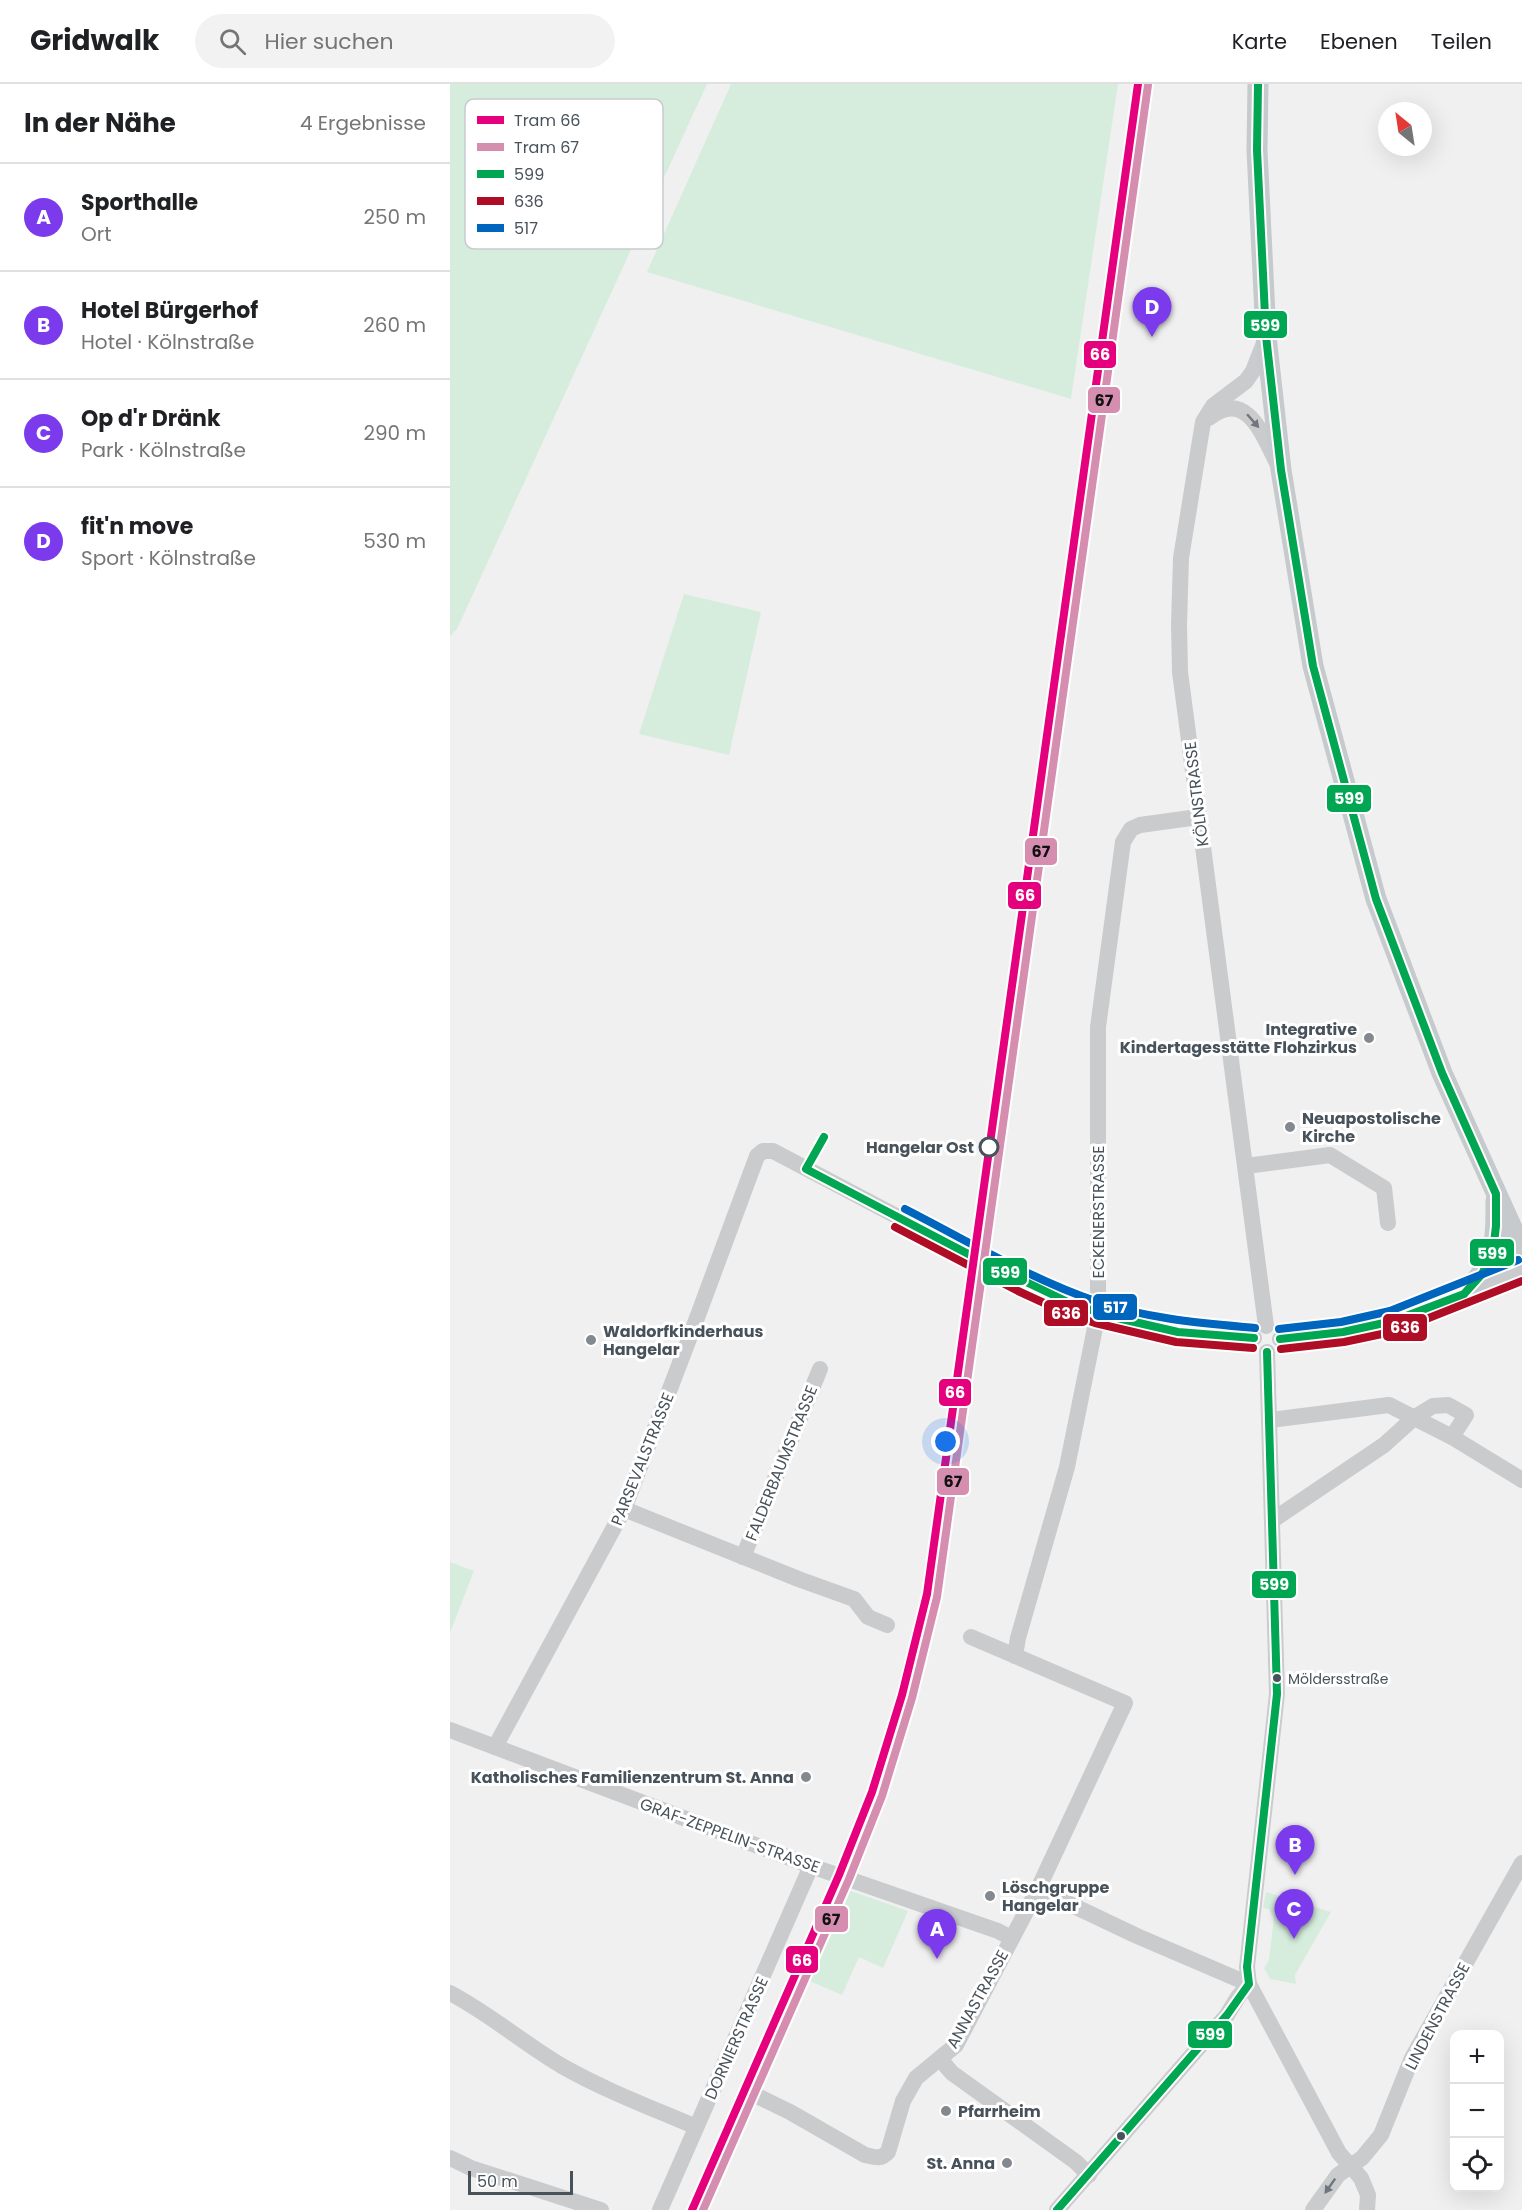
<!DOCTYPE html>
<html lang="de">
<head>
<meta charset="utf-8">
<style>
  body { margin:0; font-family:Poppins,sans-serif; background:#f2f2f2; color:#202124 }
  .controls { position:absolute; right:18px; bottom:18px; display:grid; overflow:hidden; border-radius:12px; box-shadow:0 6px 24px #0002 }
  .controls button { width:54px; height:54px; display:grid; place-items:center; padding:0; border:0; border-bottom:2px solid #e0e0e0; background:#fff; color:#202124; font:30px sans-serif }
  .compass { position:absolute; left:928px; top:18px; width:54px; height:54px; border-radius:50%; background:#fff; box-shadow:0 6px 24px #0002; rotate:330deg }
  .scale { position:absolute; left:18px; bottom:15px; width:105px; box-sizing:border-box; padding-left:6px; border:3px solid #48525b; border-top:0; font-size:16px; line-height:21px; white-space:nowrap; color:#48525b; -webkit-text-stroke:4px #fff; paint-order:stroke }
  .you { position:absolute; left:496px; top:1358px; width:21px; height:21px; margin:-15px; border:4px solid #fff; border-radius:50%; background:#1a73e8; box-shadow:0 0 0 9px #1a73e833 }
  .badge { display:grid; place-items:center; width:39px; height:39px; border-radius:50%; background:#7c3aed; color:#fff; font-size:20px; font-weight:700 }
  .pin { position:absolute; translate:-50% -50px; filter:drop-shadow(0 2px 3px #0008) }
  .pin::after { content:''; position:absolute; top:32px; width:21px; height:18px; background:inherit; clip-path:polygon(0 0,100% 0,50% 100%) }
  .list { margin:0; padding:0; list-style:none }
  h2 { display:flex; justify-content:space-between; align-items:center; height:78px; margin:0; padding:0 24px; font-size:26px }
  h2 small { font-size:20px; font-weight:400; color:#757577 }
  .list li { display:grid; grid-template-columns:39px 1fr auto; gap:18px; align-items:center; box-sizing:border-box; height:108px; padding:0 24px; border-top:2px solid #e0e0e0 }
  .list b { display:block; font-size:22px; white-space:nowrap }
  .list p { margin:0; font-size:20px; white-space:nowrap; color:#757577 }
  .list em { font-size:20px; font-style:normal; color:#757577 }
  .icon { flex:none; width:33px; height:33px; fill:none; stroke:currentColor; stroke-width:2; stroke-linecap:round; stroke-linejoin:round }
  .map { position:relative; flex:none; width:1072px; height:2126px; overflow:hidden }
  header { display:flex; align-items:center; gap:36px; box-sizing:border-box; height:84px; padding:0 30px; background:#fff; border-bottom:2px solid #e0e0e0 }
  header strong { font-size:28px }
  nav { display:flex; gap:33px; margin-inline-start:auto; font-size:21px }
  .search { width:420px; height:54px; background:#f2f2f2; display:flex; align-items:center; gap:15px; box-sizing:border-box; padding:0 21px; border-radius:33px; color:#757577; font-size:22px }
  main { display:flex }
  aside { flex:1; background:#fff }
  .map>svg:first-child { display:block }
  .green { fill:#d6edde }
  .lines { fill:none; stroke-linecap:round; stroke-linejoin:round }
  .minor { stroke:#cacbcd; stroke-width:16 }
  .major { stroke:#c6cacc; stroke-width:21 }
  .bus-1-casing { stroke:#fff; stroke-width:12 }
  .bus-2-casing { stroke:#fff; stroke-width:12 }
  .bus-3-casing { stroke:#fff; stroke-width:12 }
  .bus-1 { stroke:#00a651; stroke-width:8 }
  .bus-2 { stroke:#af0d25; stroke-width:8 }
  .bus-3 { stroke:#0065bd; stroke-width:8 }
  .tram-1-casing { stroke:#fff; stroke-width:12 }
  .tram-2-casing { stroke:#fff; stroke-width:12 }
  .tram-1 { stroke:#e5007d; stroke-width:8 }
  .tram-2 { stroke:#d58eb0; stroke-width:8 }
  .oneway { fill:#6f767d }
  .poi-dot { fill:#83898f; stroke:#fff; stroke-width:2 }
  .stop-dot { fill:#fff; stroke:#48525b; stroke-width:3 }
  .bus-dot { fill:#48525b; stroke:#fff; stroke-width:2 }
  .labels { text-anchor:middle; stroke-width:6; stroke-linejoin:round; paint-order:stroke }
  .bus-label { font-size:14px; fill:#48525b; stroke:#fff; text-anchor:start }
  .street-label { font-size:16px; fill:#48525b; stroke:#fff }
  .poi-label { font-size:16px; font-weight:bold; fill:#48525b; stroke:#fff; text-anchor:start }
  .stop-label { font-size:16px; font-weight:bold; fill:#48525b; stroke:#fff; text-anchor:end }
  .key { fill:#fff; stroke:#c8cbce; stroke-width:1.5 }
  .key-label { font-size:16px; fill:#48525b }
  .line-badge { stroke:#fff; stroke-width:2 }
  .badge-label { font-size:16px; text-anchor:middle; font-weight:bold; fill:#fff }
  .pale-badge-label { font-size:16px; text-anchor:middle; font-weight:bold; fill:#111 }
</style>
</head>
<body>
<header>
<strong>Gridwalk</strong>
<div class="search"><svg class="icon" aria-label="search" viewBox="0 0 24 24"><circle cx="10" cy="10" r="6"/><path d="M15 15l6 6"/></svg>Hier suchen</div>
<nav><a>Karte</a><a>Ebenen</a><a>Teilen</a></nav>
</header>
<main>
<aside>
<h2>In der Nähe<small>4 Ergebnisse</small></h2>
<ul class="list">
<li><span class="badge">A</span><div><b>Sporthalle</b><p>Ort</p></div><em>250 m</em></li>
<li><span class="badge">B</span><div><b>Hotel Bürgerhof</b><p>Hotel · Kölnstraße</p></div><em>260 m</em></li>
<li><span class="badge">C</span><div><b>Op d'r Dränk</b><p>Park · Kölnstraße</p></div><em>290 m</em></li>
<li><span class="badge">D</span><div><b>fit'n move</b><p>Sport · Kölnstraße</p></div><em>530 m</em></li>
</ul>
</aside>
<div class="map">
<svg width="1072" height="2126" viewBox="0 0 1072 2126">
  <rect width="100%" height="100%" fill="#f0f0f0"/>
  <g class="green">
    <path d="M0,0h257l-250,545 -7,7z"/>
    <path d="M281,0h387l-47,315 -424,-127z"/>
    <path d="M234,510l77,18 -32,143 -90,-21z"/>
    <path d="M0,1478l24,9 -24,62z"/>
    <path d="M395,1805l63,22 -25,57 -24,-11 -17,38 -37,-16z"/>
    <path d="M816,1808l65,20 -36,63 1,9 -26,-5 -6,-11 5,-8 5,-42 -5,-9 -6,-1z"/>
  </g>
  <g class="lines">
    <g class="minor">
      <path d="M759,334c38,-30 54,18 68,45"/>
      <path d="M796,1082l84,-11 54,33 4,35"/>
      <path d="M816,1242l-86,-654 -1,-47 2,-67 22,-136 10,-16 33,-25 7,-10 13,-33"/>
      <path d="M830,1255l63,-7 50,-11 129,-51"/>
      <path d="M817,1268l10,342 -30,273 2,17 90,169 22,25 7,17 -1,15"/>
      <path d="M820,1336l119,-15 63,32 70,43"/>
      <path d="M174,1425l177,71 53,19 14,18 19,8"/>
      <path d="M823,1436l111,-75 31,-28 18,-11 15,-1 18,10 -14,22"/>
      <path d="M293,1473l77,-188"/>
      <path d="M565,1572l3,-18 49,-171 31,-154v-286l25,-185 8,-13 9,-4 58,-8"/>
      <path d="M0,1646l361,136 187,65 13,7"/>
      <path d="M45,1663l129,-238 70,-183 63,-170 6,-5h10l201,106 98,47 41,13 65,15 76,6"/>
      <path d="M588,1805l99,47 112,48"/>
      <path d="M0,1909c40,21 73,50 112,73 42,24 90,42 134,61"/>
      <path d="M490,1975l12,14 124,89 13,13"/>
      <path d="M307,2012l33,16 75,43c9,2 16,5 23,-3l15,-51 13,-23 40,-33 82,-156 87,-186 -154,-66"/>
      <path d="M0,2074l21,10 130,42"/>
      <path d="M210,2126l151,-344"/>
      <path d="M607,2126l170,-195 11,-18 11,-13"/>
      <path d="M863,2126l25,-35 24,-17 19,-23 31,-77 110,-195"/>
    </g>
    <g class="major">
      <path d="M808,0l-1,66 9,186 15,134 32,196 63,233 66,174 80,177"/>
      <path d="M1014,1210c32,-32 32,-50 32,-93"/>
    </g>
    <g class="bus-1-casing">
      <g id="bus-1">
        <path d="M808,0l-1,66 9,186 15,134 32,196 63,233 66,174 54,121v32l-3,25 -11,23 -18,20 -71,27 -50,11 -63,7"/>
        <path d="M374,1053l-18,32 168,88 98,47 41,13 65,15 76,6"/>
        <path d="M607,2126l170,-195 22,-31 -2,-17 30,-273 -10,-342"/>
      </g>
    </g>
    <g class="bus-2-casing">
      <g id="bus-2">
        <path d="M445,1143l123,64 50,23 27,9 81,19 77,6"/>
        <path d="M831,1265l63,-7 52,-11 126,-50"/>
      </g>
    </g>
    <g class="bus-3-casing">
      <g id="bus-3">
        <path d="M455,1125c63,32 125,70 193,93 51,17 104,21 157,26"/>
        <path d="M829,1245l62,-7 49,-11 128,-51"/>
      </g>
    </g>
    <use href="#bus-1" class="bus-1"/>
    <use href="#bus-2" class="bus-2"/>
    <use href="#bus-3" class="bus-3"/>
    <g class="tram-1-casing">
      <path id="tram-1" d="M242,2126l147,-335 33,-83 30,-97 25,-101 211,-1510"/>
    </g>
    <g class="tram-2-casing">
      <path id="tram-2" d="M253,2126l146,-331 33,-83 30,-98 25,-101 211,-1512"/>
    </g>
    <use href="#tram-1" class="tram-1"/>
    <use href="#tram-2" class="tram-2"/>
  </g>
  <defs><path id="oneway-solid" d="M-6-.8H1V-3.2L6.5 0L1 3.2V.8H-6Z" transform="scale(1.5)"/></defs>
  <g class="oneway">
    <use href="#oneway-solid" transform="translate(803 337) rotate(49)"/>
    <use href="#oneway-solid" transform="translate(880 2102) rotate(125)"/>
  </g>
  <g class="poi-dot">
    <circle cx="919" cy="954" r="6"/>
    <circle cx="840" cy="1043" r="6"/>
    <circle cx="141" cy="1256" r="6"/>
    <circle cx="356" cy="1693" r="6"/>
    <circle cx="540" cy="1812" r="6"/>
    <circle cx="496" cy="2027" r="6"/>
    <circle cx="557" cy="2079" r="6"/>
  </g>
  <circle class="stop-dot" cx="539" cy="1063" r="9"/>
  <g class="bus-dot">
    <circle cx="827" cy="1594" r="5"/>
    <circle cx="671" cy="2052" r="5"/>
  </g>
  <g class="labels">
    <g class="bus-label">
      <text x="838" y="1600">Möldersstraße</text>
    </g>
    <g class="street-label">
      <text transform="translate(746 710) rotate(-97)" y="6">KÖLNSTRASSE</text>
      <text transform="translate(648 1128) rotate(-90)" y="6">ECKENERSTRASSE</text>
      <text transform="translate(192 1375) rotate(-68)" y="6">PARSEVALSTRASSE</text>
      <text transform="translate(331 1379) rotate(-68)" y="6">FALDERBAUMSTRASSE</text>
      <text transform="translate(280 1751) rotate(20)" y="6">GRAF-ZEPPELIN-STRASSE</text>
      <text transform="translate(527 1915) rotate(-61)" y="6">ANNASTRASSE</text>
      <text transform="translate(987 1932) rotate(-62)" y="6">LINDENSTRASSE</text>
      <text transform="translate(286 1954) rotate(-66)" y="6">DORNIERSTRASSE</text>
    </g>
    <g class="poi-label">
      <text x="907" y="951" text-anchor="end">Integrative<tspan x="907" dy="18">Kindertagesstätte Flohzirkus</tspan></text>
      <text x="852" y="1040">Neuapostolische<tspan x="852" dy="18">Kirche</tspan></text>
      <text x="153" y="1253">Waldorfkinderhaus<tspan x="153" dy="18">Hangelar</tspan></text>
      <text x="344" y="1699" text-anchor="end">Katholisches Familienzentrum St. Anna</text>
      <text x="552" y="1809">Löschgruppe<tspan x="552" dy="18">Hangelar</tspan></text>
      <text x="508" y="2033">Pfarrheim</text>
      <text x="545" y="2085" text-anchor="end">St. Anna</text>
    </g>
    <g class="stop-label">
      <text x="524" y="1069">Hangelar Ost</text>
    </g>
  </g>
  <rect x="15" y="15" width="198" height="150" rx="9" class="key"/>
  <rect x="27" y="32" width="27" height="8" fill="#e5007d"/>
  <rect x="27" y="59" width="27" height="8" fill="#d58eb0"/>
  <rect x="27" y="86" width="27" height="8" fill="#00a651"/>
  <rect x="27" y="113" width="27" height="8" fill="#af0d25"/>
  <rect x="27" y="140" width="27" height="8" fill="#0065bd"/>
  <g class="key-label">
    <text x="64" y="42">Tram 66</text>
    <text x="64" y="69">Tram 67</text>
    <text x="64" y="96">599</text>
    <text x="64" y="123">636</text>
    <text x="64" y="150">517</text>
  </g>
  <g class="line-badge">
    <rect x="793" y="226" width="45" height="29" rx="6" fill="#00a651"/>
    <rect x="633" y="256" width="34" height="29" rx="6" fill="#e5007d"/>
    <rect x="637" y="302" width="34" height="28" rx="6" fill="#d58eb0"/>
    <rect x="876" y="700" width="46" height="29" rx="6" fill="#00a651"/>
    <rect x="574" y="753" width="34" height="29" rx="6" fill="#d58eb0"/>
    <rect x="557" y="797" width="35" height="29" rx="6" fill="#e5007d"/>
    <rect x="1019" y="1154" width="46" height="29" rx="6" fill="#00a651"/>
    <rect x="532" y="1173" width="46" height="29" rx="6" fill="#00a651"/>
    <rect x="642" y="1209" width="46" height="28" rx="6" fill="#0065bd"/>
    <rect x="593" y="1215" width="46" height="28" rx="6" fill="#af0d25"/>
    <rect x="932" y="1229" width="46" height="29" rx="6" fill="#af0d25"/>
    <rect x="488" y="1294" width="34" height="29" rx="6" fill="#e5007d"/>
    <rect x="486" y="1383" width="34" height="29" rx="6" fill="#d58eb0"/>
    <rect x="801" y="1486" width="46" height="29" rx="6" fill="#00a651"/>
    <rect x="364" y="1821" width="35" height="28" rx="6" fill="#d58eb0"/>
    <rect x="335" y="1861" width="34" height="29" rx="6" fill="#e5007d"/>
    <rect x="737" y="1936" width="46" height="29" rx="6" fill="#00a651"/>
  </g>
  <g class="badge-label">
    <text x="815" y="247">599</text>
    <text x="650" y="276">66</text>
    <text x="899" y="720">599</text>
    <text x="575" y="817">66</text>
    <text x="1042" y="1175">599</text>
    <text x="555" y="1194">599</text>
    <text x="665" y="1229">517</text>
    <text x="616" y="1235">636</text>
    <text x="955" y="1249">636</text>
    <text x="505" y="1314">66</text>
    <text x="824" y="1506">599</text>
    <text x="352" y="1882">66</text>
    <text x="760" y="1956">599</text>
  </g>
  <g class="pale-badge-label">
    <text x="654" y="322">67</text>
    <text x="591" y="773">67</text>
    <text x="503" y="1403">67</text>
    <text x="381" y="1841">67</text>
  </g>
</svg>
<div class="controls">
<button>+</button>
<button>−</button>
<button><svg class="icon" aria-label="locate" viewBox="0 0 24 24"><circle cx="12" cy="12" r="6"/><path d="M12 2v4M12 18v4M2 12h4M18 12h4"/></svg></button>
</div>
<svg class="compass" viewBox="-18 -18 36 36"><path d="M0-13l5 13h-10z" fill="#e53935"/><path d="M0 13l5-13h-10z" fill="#757577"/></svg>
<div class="scale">50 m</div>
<div class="you"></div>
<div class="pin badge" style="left:487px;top:1875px">A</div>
<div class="pin badge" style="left:845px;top:1791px">B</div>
<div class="pin badge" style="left:844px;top:1855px">C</div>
<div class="pin badge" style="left:702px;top:253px">D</div>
</div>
</main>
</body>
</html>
